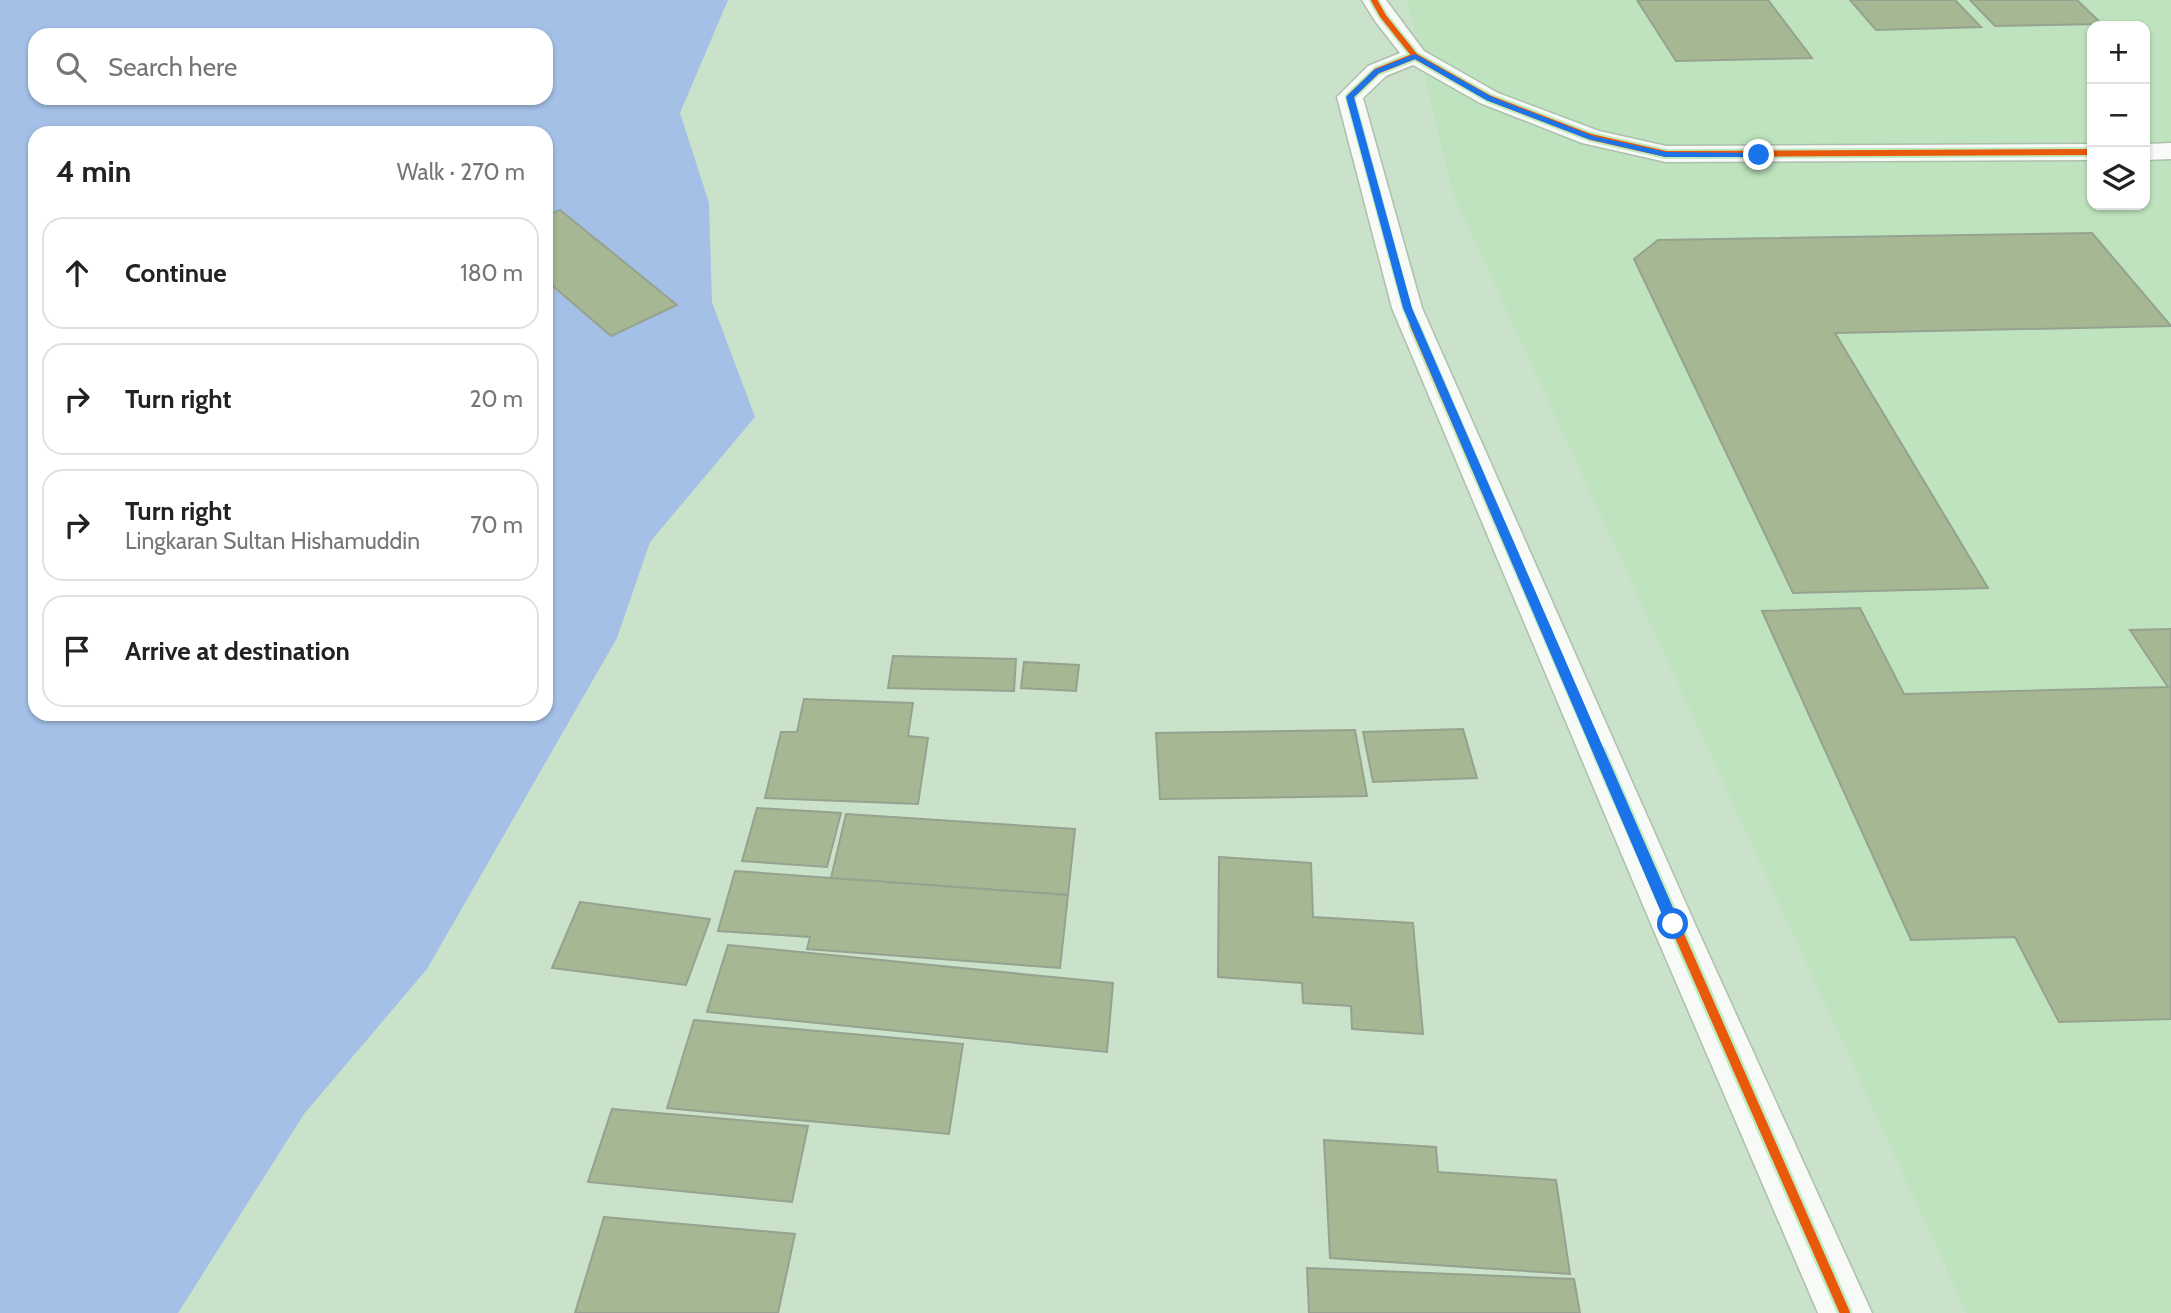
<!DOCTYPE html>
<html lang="en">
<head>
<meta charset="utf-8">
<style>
  body { margin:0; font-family:Cabin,sans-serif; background:#f2f2f2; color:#222 }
  .controls { position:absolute; right:21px; top:21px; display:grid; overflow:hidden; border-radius:14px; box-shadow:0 2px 5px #0004 }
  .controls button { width:63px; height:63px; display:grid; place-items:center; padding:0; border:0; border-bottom:2px solid #e0e0e0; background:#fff; color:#222; font:35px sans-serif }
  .stop { position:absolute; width:21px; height:21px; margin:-16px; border:5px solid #1a73e8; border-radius:50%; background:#fff }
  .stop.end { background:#1a73e8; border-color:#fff; box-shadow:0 2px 7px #0008 }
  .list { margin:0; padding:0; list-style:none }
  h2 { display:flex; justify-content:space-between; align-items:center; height:91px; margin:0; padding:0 28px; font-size:30px }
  h2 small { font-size:23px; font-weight:400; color:#767676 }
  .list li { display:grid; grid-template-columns:46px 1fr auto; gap:21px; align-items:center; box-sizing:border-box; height:112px; margin:0 14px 14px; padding:0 14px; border:2px solid #e0e0e0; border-radius:21px }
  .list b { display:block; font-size:26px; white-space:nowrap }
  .list p { margin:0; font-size:23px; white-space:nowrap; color:#767676 }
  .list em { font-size:23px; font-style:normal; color:#767676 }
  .icon { flex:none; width:38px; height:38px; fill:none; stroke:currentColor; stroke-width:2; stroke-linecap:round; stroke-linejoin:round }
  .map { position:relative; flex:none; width:2171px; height:1313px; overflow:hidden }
  .search { position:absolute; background:#fff; box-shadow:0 2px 5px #0004; left:28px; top:28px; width:525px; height:77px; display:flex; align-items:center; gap:18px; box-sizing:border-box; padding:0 24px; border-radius:21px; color:#767676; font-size:26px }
  .panel { position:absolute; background:#fff; box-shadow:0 2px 5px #0004; left:28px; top:126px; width:525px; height:595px; border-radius:21px }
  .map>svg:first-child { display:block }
  .built { fill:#bee3be; fill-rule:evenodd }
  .water { fill:#a4c0e7; fill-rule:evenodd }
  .building { fill:#a5b893; stroke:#95a28f; stroke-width:2 }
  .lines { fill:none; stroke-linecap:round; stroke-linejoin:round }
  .minor-casing { stroke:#adbfad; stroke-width:3 }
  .minor { fill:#f7faf7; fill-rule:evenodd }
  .cycleway-far2-casing { stroke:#c0ebc0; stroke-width:10 }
  .cycleway-far1-casing { stroke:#c0ebc0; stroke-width:12 }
  .cycleway-casing { stroke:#c0ebc0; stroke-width:15 }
  .cycleway-far2 { stroke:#e8590c; stroke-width:6 }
  .cycleway-far1 { stroke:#e8590c; stroke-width:8 }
  .cycleway { stroke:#e8590c; stroke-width:10 }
  .route { fill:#1a73e8 }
</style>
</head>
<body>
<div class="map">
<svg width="2171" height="1313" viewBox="0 0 2171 1313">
  <rect width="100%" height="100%" fill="#cae1ca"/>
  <path class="built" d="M1407,0h764v1313h-204l-515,-1122zM2092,26h53v179h-53z"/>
  <path class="water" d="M0,0h728l-48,113 29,90 3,99 43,115 -105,125 -33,96 -190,331 -123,145 -126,199h-178zM35,35h511v63h-511zM35,133h511v581h-511z"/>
  <g class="building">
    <path d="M1637,0h131l44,58 -136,3z"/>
    <path d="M1850,0h105l26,27 -105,3z"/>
    <path d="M1970,0h107l25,24 -107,2z"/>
    <path d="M560,210l117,95 -66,31 -65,-56v-64z"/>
    <path d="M2092,233l79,93 -336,7 153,255 -195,5 -159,-334 24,-19z"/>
    <path d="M1860,608l44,86 264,-7 -38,-57 41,-1v390l-112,3 -44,-85 -104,3 -149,-329z"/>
    <path d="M893,656l123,3 -2,32 -126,-3z"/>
    <path d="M1024,662l55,3 -3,26 -55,-3z"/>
    <path d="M804,699l109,4 -5,33 20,2 -10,66 -153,-6 16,-66h16z"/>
    <path d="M1463,729l14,49 -104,4 -10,-50z"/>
    <path d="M1355,730l12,66 -207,3 -4,-66z"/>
    <path d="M757,808l84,5 -14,54 -85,-6z"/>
    <path d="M846,814l229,15 -7,66 -237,-17z"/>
    <path d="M1219,857l92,6 2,54 100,6 10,111 -71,-5 -1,-23 -48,-3 -1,-20 -84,-6z"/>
    <path d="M735,871l333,24 -8,73 -253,-19 3,-12 -92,-6z"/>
    <path d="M580,902l130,17 -24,66 -134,-17z"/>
    <path d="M728,945l385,38 -6,69 -400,-40z"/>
    <path d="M694,1020l269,24 -14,90 -282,-26z"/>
    <path d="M612,1109l196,17 -16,76 -204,-20z"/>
    <path d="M1324,1140l112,7 2,25 118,8 14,94 -240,-16z"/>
    <path d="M604,1217l191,17 -17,79h-203z"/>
    <path d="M1307,1268l267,11 6,34h-271z"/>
  </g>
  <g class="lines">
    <g class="minor-casing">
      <g id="minor">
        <path d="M1362,0h24l38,51 74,42 101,38 67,15 426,-2v16l-426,2 -84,-19 -102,-40 -67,-38 -27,11 -23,22 59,210 273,616 177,389h-54l-167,-389 -259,-616 -55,-211 31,-31 32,-13 -25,-32z"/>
        <path d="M2171,143v16l-26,1v-16z"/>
      </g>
    </g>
    <use href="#minor" class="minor"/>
    <g class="cycleway-far2-casing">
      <g id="cycleway-far2">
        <path d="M1374,0l9,16 32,40 74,42 102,39 75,17 426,-2"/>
        <path d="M1415,56l-38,15 -27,26 57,211 8,19"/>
      </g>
    </g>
    <g class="cycleway-far1-casing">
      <path id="cycleway-far1" d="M1414,325l185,429"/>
    </g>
    <g class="cycleway-casing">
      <path id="cycleway" d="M1599,752l246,561"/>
    </g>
    <use href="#cycleway-far2" class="cycleway-far2"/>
    <use href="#cycleway-far1" class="cycleway-far1"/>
    <use href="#cycleway" class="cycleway"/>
  </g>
  <path class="route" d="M1415,54l77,43 101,39 73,16 93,1 4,2 -4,2h-93l-78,-18 -102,-39 -71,-41 -36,14 -25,24 58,211 268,616 -7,6 -7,-6 -263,-616 -57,-211 28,-27z"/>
</svg>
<div class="controls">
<button>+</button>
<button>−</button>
<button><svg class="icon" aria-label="layers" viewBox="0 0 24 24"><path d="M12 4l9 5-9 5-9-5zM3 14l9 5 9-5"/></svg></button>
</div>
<div class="stop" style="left:1673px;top:924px"></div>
<div class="stop end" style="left:1759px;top:155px"></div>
<div class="search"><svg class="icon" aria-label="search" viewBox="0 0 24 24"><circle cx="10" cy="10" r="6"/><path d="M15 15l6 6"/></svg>Search here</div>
<section class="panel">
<h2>4 min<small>Walk · 270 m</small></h2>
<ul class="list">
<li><svg class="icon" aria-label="ahead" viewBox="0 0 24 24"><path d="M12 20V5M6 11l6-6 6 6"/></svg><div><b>Continue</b></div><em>180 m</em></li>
<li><svg class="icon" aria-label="right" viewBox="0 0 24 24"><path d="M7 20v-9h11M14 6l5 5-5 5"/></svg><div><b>Turn right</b></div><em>20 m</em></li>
<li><svg class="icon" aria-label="right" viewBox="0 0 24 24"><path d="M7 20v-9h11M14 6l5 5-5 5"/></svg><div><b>Turn right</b><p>Lingkaran Sultan Hishamuddin</p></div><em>70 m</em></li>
<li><svg class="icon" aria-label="arrive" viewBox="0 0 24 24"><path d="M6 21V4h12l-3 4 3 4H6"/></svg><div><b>Arrive at destination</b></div></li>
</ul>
</section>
</div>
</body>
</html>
